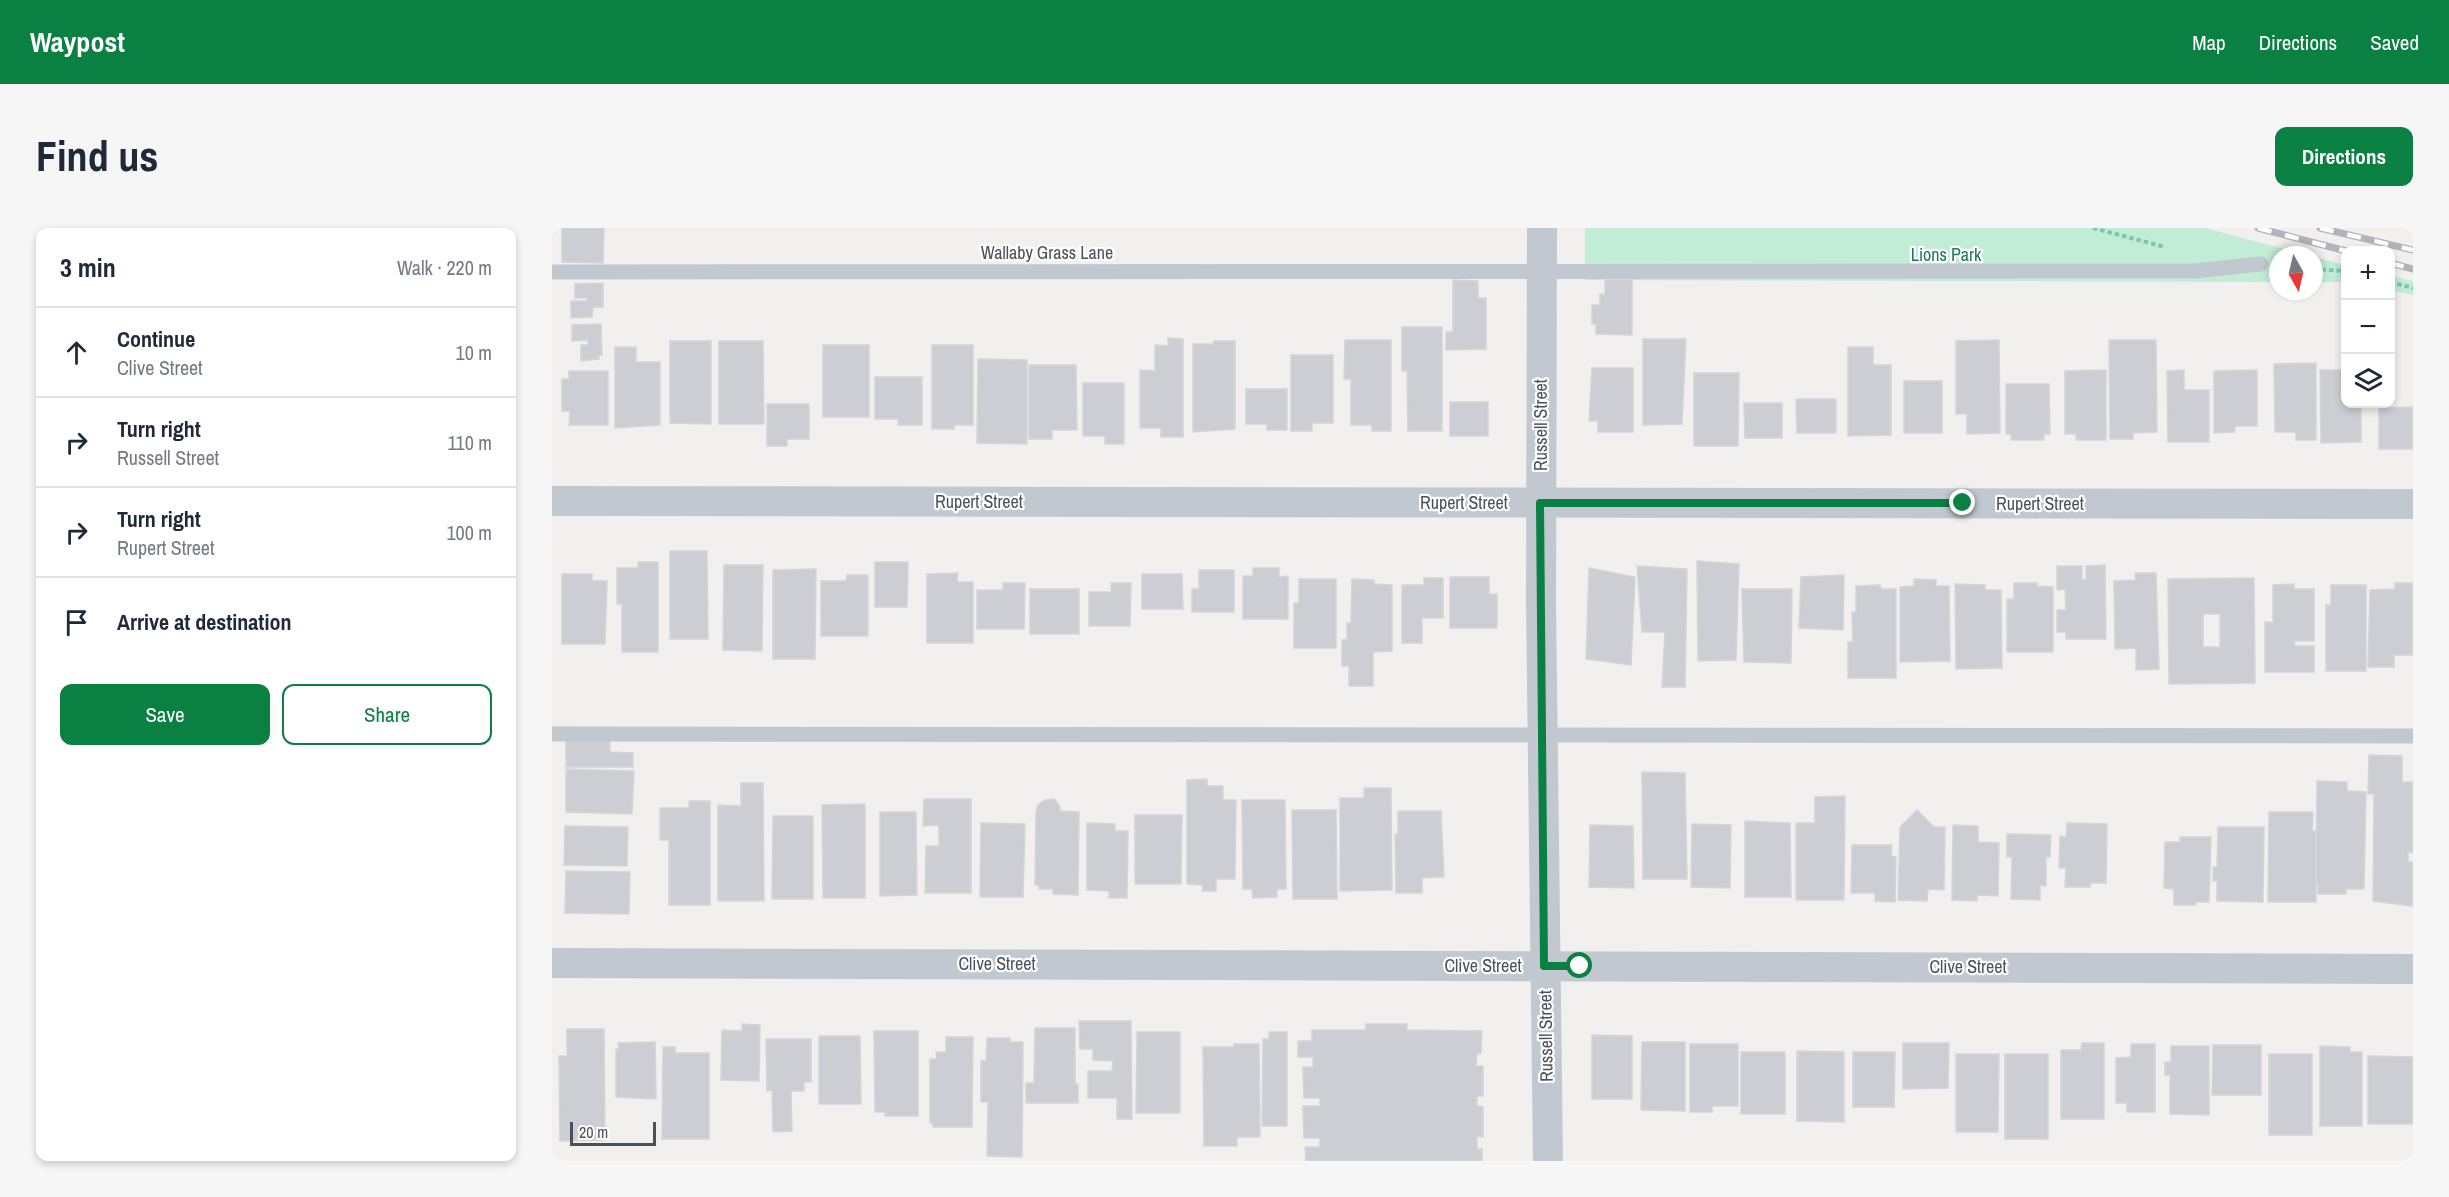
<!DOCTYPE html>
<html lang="en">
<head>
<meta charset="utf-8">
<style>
  body { margin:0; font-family:"Archivo Narrow",sans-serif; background:#f6f6f7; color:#1f2937 }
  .controls { position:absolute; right:18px; top:18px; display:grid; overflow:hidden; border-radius:12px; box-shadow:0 3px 9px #0003 }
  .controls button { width:54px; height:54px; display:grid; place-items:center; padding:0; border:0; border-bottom:2px solid #e0e1e3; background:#fff; color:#1f2937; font:30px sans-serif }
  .compass { position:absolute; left:1717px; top:18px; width:54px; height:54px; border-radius:50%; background:#fff; box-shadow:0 3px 9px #0003; rotate:172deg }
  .scale { position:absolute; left:18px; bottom:15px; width:86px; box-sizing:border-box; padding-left:6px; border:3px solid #49515b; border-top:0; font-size:16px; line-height:21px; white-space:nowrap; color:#49515b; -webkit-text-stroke:4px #fff; paint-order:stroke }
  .stop { position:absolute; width:18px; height:18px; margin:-14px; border:4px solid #0b8043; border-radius:50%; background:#fff }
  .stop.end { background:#0b8043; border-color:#fff; box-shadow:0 2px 6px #0008 }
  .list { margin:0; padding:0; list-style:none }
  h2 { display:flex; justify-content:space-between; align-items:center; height:78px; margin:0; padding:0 24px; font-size:26px }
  h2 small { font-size:20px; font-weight:400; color:#747a83 }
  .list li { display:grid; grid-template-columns:39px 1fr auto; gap:18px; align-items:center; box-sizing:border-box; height:90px; padding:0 24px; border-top:2px solid #e0e1e3 }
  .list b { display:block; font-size:22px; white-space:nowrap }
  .list p { margin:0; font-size:20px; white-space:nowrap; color:#747a83 }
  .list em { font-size:20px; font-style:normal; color:#747a83 }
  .actions { display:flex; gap:12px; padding:18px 24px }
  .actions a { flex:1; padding:14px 0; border:2px solid #0b8043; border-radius:12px; text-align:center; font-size:21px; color:#0b8043 }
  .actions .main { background:#0b8043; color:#fff }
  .icon { flex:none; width:33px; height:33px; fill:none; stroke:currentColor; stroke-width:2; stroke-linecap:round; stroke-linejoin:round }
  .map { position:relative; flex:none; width:1861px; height:933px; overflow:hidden; border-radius:12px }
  header { display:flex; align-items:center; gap:36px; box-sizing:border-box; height:84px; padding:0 30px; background:#0b8043; color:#fff }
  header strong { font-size:28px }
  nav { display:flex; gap:33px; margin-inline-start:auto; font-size:21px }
  .intro { display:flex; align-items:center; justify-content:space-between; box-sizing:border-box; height:144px; padding:0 36px }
  h1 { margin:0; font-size:42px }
  .button { padding:15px 27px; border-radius:12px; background:#0b8043; color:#fff; font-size:21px; font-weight:700 }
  main { display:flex; gap:36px; padding:0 36px }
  aside { flex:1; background:#fff; border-radius:12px; box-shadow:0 3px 9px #0003 }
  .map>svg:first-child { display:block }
  .green { fill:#c1ecd6 }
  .building { fill:#ccced3; stroke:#d4d5da; stroke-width:1.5; fill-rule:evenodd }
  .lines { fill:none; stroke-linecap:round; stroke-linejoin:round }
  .path { stroke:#7bc8aa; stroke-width:4; stroke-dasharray:4.5 3; stroke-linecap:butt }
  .service { stroke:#c1c8d0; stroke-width:15 }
  .minor { stroke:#c1c8d0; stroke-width:30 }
  .rail-casing { stroke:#b2b4b9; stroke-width:7 }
  .rail { stroke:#fff; stroke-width:4.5; stroke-dasharray:14; stroke-linecap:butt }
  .route { stroke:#0b8043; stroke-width:8 }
  .labels { text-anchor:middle; stroke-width:4.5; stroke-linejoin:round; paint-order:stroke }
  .street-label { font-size:18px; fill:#49515b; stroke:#fff }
  .park-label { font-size:18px; fill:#1e7854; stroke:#fff }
</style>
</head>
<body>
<header>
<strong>Waypost</strong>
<nav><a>Map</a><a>Directions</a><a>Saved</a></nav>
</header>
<div class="intro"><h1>Find us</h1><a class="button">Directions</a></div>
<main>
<aside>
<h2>3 min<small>Walk · 220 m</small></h2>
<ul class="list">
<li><svg class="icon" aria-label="ahead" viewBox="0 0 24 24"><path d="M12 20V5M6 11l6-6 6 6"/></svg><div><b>Continue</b><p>Clive Street</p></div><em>10 m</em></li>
<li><svg class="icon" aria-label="right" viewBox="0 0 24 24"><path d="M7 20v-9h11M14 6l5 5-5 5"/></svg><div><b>Turn right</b><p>Russell Street</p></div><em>110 m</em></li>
<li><svg class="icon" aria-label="right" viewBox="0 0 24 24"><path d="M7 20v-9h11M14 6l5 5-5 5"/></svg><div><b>Turn right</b><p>Rupert Street</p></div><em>100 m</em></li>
<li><svg class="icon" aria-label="arrive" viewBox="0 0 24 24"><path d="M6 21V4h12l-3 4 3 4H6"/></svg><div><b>Arrive at destination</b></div></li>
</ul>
<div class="actions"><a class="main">Save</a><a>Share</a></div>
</aside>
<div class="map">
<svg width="1861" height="933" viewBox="0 0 1861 933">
  <rect width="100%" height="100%" fill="#f2f0ef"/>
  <g class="green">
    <path d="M1033,0h620l102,27h-29v27l-693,-2z"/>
    <path d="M1762,29l31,8v17h-31z"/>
    <path d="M1839,48l22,5v14l-22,-5z"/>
  </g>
  <g class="building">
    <path d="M10,0h42l-1,35 -41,-1z"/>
    <path d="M901,52l25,1v17h8v51l-40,1v-18h7z"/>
    <path d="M1053,52h27v55l-36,-1v-10h-4v-19h8v-11l5,1z"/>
    <path d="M51,55v24h-10l-1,10 -21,1v-17h17l-1,-3h-12v-14z"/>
    <path d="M49,96l1,31h-3v4l-18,2v-16h7v-5l-16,1v-16z"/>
    <path d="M850,99h40v104h-34l-1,-60h-5z"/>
    <path d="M616,110l15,1v98h-22v-9h-21v-58l15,1v-26l13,1z"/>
    <path d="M1091,111h43l-4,85 -39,1z"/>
    <path d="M793,112h46v91h-19v-6h-21v-46h-7z"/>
    <path d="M1447,112l1,93 -33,1v-20h-11v-73z"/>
    <path d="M1557,112h47l1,92 -24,1v6h-23z"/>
    <path d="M118,113h41v83l-41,-1z"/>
    <path d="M167,113h44l1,83h-45z"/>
    <path d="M662,113h21v88l-42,3v-88h20z"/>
    <rect x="271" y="117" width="46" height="72"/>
    <path d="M380,117h41v80h-19v4h-22z"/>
    <path d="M63,119h21v15h24v63l-45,3z"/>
    <path d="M1296,119h25v18h18v70l-43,1z"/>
    <path d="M739,127h42v68h-21v8h-21z"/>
    <path d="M426,131l49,1v84l-50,-1z"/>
    <path d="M1764,135v77h-20v-8h-21l-1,-68z"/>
    <path d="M477,137h47l1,65h-25v9h-23z"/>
    <path d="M1040,140h41v64h-35v-11h-9z"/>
    <path d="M1554,142v70h-30v-6h-11v-63z"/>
    <path d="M1632,142v20h25v52h-41l-1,-71z"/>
    <path d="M1705,142v56h-22v6l-21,1v-62z"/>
    <path d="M1768,142h26v34h15v38l-40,1z"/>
    <path d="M17,143h39v54h-39l1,-14h-8v-32h7z"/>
    <path d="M1142,145h45l-1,73h-44z"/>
    <path d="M323,149h47v48h-24v-6h-23z"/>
    <rect x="1352" y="153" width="38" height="52"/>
    <path d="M531,155h41v61h-19v-8h-22z"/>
    <path d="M1454,156h43l1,50h-6v6h-33v-6h-5z"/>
    <path d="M694,161h41v41h-20v-6h-21z"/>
    <path d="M1244,171h40v34h-39z"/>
    <rect x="898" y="174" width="38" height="34"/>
    <path d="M1192,175h38v35h-37z"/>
    <path d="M215,176h42v35h-22v7h-20z"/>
    <path d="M1861,179v42h-34v-41z"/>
    <path d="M118,323h37l1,88h-38z"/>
    <path d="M1145,333l42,3 -3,96 -38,1z"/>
    <path d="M86,334h20v90h-36v-48h-5v-36h21z"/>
    <path d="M323,334h33l-1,45h-32z"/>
    <path d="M172,337h39l-1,86 -39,-1z"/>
    <path d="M1553,337l1,74h-40v-7h-9v-22h9l-1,-21 -8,1v-24h25v14h4v-14z"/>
    <path d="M1085,338l50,3 -2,118h-23l3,-55h-23z"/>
    <path d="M701,340h26v9l9,-1v43h-45v-43h10z"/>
    <path d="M1037,340l46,9 -4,88 -45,-6z"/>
    <path d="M264,341l-1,90h-42v-89z"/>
    <path d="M647,342h35v42h-42v-23h7z"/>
    <path d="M406,345l-1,9h16v61h-46v-69z"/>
    <path d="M1583,345h21l3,96 -23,1v-22l-21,1 -1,-68 22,-1z"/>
    <path d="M10,346h30v7h15l-2,63h-43z"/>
    <path d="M590,346h40l1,35h-41z"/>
    <path d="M295,347h21v61h-47v-55h25z"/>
    <path d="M1292,347l-1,55 -44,-2 2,-51z"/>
    <path d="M898,349h39v17h8v34h-47z"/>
    <path d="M872,350h19v40h-21v25h-20v-58h22z"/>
    <path d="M1702,350l1,105 -86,1 -1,-105zM1651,386h17v33h-17z"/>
    <path d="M747,351h37v69h-42v-45h5z"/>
    <path d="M800,351l22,1v4l18,1v66l-19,1v34h-24v-20h-7v-26l5,-1v-16h4z"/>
    <path d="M1362,351l22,1v6h13l1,75 -50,1v-75l14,-1z"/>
    <path d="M451,355h22l-1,46h-47v-39h26z"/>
    <path d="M559,355h20l-1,43h-41v-34h22z"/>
    <path d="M1462,355h23v3l16,1v65h-46v-53h7z"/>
    <path d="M1843,355h18v72h-19v12h-26l2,-77 25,-1z"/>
    <path d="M1403,356l30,1v5h16l1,78 -46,1z"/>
    <path d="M1742,356v5h20v52h-20l1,5h19v26h-49v-50h8v-37z"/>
    <path d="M1328,357l1,4h15v89h-48v-36h5l-1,-30h4v-26z"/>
    <path d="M1779,357h35v86h-40v-66h5z"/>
    <rect x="478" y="361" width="49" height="45"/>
    <path d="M1190,361h50l-1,74 -47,-1z"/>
    <path d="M14,512h44v12l23,1v14h-67z"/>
    <path d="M1817,527l33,1v26h11v71l-5,-1v10h5v44l-40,-5 1,-107h-6z"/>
    <path d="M14,541l68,2 -2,43 -66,-2z"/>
    <path d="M1090,544l43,1 2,106h-44z"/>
    <path d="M655,551v7h16v14h13l-1,79h-19v12h-14l1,-6 -16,-1v-104z"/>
    <path d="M1765,553l30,1v9l19,1 -2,97h-18v5h-28v-10h-2z"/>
    <path d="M189,555h22l1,118h-46v-96l23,1z"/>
    <path d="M812,560h27l1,102 -52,1v-93h24z"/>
    <path d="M1293,568l-1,104h-48v-77h19v-26z"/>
    <path d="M372,571h47v94h-46l1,-47h13v-21l-16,1z"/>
    <path d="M502,571l6,7v5l19,1 -1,83 -25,-1v-5h-14v-4h-4l1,-73 2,-7 7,-5z"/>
    <path d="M690,572h43l1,89h-9v8l-24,1 -1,-9h-9z"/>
    <path d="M137,573h21v104h-41v-65h-9v-32h29z"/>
    <path d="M313,576v94h-42l-1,-93z"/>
    <path d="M740,582h44l1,89h-44z"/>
    <path d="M1365,582l17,17h11l-1,63 -16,-1 -1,12 -29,-1 2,-73z"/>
    <path d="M846,583h43l3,66 -22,1v15h-26l-1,-59h3z"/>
    <path d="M328,584h36l1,83 -37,1z"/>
    <path d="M1717,584h44l-1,19h4v71h-48z"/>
    <path d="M583,587h47l-1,69h-46z"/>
    <path d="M221,588h40v83h-41z"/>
    <path d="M1193,593l45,2 1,74h-46z"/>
    <path d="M429,595l44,1 -2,73h-43z"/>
    <path d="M535,595l28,1v7h13l-1,67h-18v-7l-22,-1z"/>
    <path d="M1515,595l40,1 -1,59h-16v4h-25l1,-19h-7l1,-32 6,1z"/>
    <path d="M1140,596l39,1 -1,63 -39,-1z"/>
    <path d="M1038,597l43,1 1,62 -45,-1z"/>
    <path d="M1401,597l25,1v16l21,1 -1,53 -21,-1v6l-25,-1z"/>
    <path d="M13,598l63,1 -1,39 -63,-1z"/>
    <path d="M1666,599h46l-1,75 -46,-1v-21l-4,1v-14h4z"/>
    <path d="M1455,606l44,1 -1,22h-4v29l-6,-1v15l-29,-1 1,-42h-5z"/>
    <path d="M1628,609h31l-2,65h-13v3h-22v-16l-10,-1 1,-46h15z"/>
    <path d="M1300,617h40l-1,11 5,1 -1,45 -20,-1v-8h-24z"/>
    <path d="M14,643l64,1 -1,42 -64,-1z"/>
    <path d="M527,793h52l1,98h-15v-21h-29v-27h24l1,-10 -20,-1v-11h-13z"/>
    <path d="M190,796l18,1 -1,56 -38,-1 1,-50 20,1z"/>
    <path d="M814,796h41v6l75,1 -1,22 -4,1 -1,12h7v30h-6v10l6,1v30l-6,-1v13h5v12h-176l-1,-14h15v-9h-16l-1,-32h17v-8h-16l-1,-31h10v-10h-15v-16h14v-11h54z"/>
    <path d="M483,800h40v56h3v19h-52v-20h8z"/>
    <path d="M15,801h37l1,111 -45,1 -1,-85h8z"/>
    <path d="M322,803h44v85h-33v-4h-10z"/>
    <path d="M585,804h43v81h-44z"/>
    <path d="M717,804h18v94h-25l1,-87h6z"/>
    <path d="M1040,807l40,1v63h-40z"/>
    <path d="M267,808h41l1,68h-42z"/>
    <path d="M394,809h27l-1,90h-39v-4h-3v-64h7l-1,-7h10z"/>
    <path d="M435,810h23v4h13l-1,115 -35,-1 1,-54h-7v-42l5,1z"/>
    <path d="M214,811h45v43h-7v9h-13l1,40 -19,1 -1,-42 -5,1z"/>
    <path d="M103,814l1,57 -40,-2v-48h3l-1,-6z"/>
    <path d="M1090,814h43v69l-44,-1z"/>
    <path d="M1351,815h46l-1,45 -45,1z"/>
    <path d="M1530,815h22v76h-43v-69h20z"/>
    <path d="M682,816h25l1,93h-23v9h-33l-1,-99h31z"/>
    <path d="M1138,816h48v62h-26v6h-22z"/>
    <path d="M1579,816h24v68h-28v-9h-11v-45l15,-1z"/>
    <path d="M1661,817h48v50h-49z"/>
    <path d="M1619,818h38v69l-39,-1v-39h-5v-13h6z"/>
    <path d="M1768,818l30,1v5h12v74h-42z"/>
    <path d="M111,819h12v6h34v86h-47z"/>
    <path d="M1245,823l47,1v70l-47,-1z"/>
    <rect x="1189" y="824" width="44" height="62"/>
    <path d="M1301,824h42l-1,55h-41z"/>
    <path d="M1404,826h43l-1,78h-42z"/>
    <rect x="1453" y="826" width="43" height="85"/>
    <rect x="1717" y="826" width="43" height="81"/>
    <path d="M1816,828l45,1v67h-45z"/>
  </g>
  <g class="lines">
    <g class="path">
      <path d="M1541,0l72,19"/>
      <path d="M1762,41l32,2"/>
      <path d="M1838,54l23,6"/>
    </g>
    <g class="service">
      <path d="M0,44l1642,-1 67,-7"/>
      <path d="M0,506l1861,2"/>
    </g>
    <g class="minor">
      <path d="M990,0l-1,377 7,556"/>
      <path d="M0,273l1861,3"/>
      <path d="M0,735l1861,6"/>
    </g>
    <g class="rail-casing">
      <g id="rail">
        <path d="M1706,0l88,23"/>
        <path d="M1768,0l93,22"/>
        <path d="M1838,35l23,6"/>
      </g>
    </g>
    <use href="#rail" class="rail"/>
  </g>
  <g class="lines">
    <path class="route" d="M1028,738h-36l-4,-463h423"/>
  </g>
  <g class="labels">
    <g class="street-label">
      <text x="495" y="31">Wallaby Grass Lane</text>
      <text transform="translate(989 197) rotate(-90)" y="6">Russell Street</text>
      <text x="427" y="280">Rupert Street</text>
      <text x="912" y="281">Rupert Street</text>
      <text x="1488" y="282">Rupert Street</text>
      <text x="445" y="742">Clive Street</text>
      <text x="931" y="744">Clive Street</text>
      <text x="1416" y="745">Clive Street</text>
      <text transform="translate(994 808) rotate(-91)" y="6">Russell Street</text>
    </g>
    <g class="park-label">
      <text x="1394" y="33">Lions Park</text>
    </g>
  </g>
</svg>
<div class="controls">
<button>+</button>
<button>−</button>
<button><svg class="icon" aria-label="layers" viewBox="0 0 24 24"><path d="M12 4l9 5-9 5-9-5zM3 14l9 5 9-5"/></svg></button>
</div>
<svg class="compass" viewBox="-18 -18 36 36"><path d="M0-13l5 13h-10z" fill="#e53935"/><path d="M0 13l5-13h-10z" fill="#747a83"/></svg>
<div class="scale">20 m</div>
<div class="stop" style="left:1028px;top:738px"></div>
<div class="stop end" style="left:1411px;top:275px"></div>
</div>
</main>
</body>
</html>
